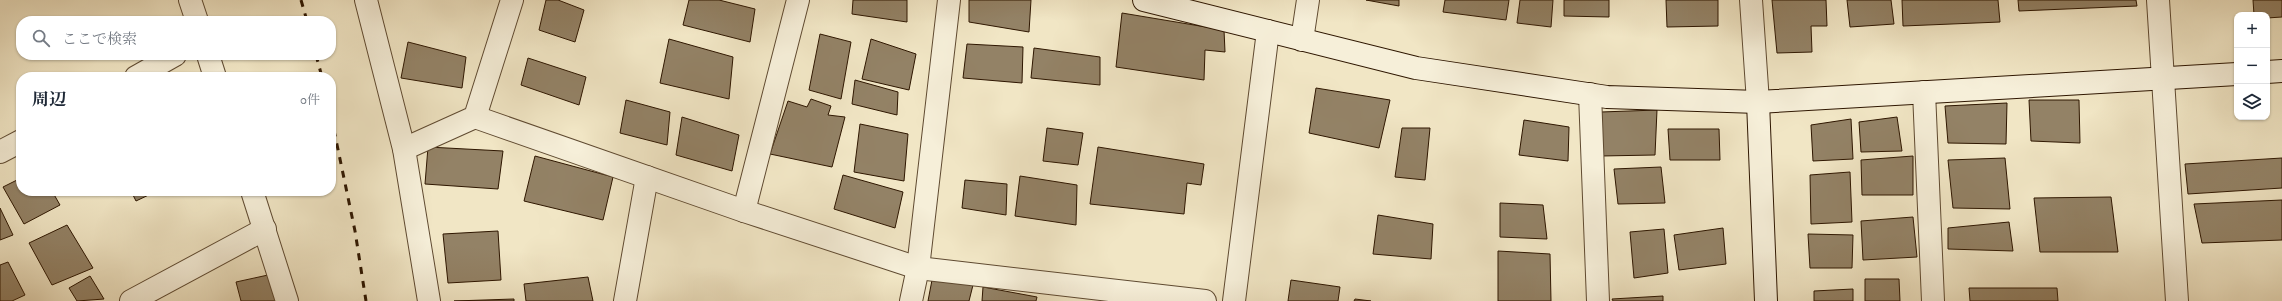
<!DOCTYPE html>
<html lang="ja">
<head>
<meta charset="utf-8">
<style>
  body { margin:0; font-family:"IM FELL DW Pica","Noto Serif JP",serif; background:#f6f6f7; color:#1f2937 }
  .controls { position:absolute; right:12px; top:12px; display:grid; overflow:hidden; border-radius:8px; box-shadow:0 1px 3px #0004 }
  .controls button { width:36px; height:36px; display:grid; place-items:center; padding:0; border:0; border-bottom:1px solid #e0e1e3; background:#fff; color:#1f2937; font:20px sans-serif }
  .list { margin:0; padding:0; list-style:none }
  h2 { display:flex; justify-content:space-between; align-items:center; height:52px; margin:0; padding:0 16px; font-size:17px }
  h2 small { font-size:13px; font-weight:400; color:#747a83 }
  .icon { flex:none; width:22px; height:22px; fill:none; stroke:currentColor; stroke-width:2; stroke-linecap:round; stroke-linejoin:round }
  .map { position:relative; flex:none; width:2282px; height:301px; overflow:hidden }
  .search { position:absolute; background:#fff; box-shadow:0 1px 3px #0004; left:16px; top:16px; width:320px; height:44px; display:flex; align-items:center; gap:10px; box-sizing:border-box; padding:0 14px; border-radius:16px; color:#747a83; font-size:15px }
  .panel { position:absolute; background:#fff; box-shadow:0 1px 3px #0004; left:16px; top:72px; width:320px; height:124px; border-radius:16px }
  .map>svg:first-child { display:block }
  .building { fill:#938266; stroke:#2e1600 }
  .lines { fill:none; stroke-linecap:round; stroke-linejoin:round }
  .street-casing { stroke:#5f4a31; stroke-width:24 }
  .secondary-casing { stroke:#2e1600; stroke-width:24 }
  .street { stroke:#f6efd9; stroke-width:22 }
  .secondary { stroke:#f6efd9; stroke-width:22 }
  .rail { stroke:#2e1600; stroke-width:3; stroke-dasharray:7 7; stroke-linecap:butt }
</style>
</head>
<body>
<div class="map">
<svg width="2282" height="301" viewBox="0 0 2282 301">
  <rect width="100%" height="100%" fill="#f1e6c5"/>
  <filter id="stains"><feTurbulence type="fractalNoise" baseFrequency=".005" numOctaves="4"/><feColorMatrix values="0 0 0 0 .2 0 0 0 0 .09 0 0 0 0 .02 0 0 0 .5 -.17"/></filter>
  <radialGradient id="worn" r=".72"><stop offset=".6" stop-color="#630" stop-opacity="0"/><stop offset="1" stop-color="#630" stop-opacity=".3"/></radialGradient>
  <g class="building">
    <path d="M546,0h12l26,10 -9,32 -36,-12z"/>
    <path d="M689,0h30l36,9 -5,33 -67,-17z"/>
    <path d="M853,0h54v22l-55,-8z"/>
    <path d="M969,0h62l-2,32 -60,-10z"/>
    <path d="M1366,0h33v6z"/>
    <path d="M1445,0h64l-3,20 -63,-8z"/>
    <path d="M1520,0h33l-2,27 -34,-4z"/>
    <path d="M1564,0h45v17l-45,-1z"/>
    <path d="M1666,0h52v26l-51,1z"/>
    <path d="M1772,0h54l1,26h-16l1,26 -35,1z"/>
    <path d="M1847,0h44l3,24 -44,3z"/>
    <path d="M1902,0h96l2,22 -97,4z"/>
    <path d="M2018,0h118l1,6 -118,5z"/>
    <path d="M2253,0h29v17l-15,1v-3h-13z"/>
    <path d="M1122,13l102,17 1,22 -20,-2 -1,30 -88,-13z"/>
    <path d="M820,34l31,8 -10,57 -32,-9z"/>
    <path d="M669,39l64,18 -4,42 -69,-16z"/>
    <path d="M871,39l45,15 -7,36 -47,-11z"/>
    <path d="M408,42l58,15 -4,31 -61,-10z"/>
    <path d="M967,44l56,3 -1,36 -59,-5z"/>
    <path d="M1034,48l66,9v28l-69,-7z"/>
    <path d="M528,58l58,19 -7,28 -58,-20z"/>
    <path d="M855,80l43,12 -1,23 -45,-11z"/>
    <path d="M1316,88l74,12 -11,48 -70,-15z"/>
    <path d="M811,99l20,7 -3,9 17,2 -13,50 -62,-13 18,-53 19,6z"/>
    <path d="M626,100l44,12 -3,33 -47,-12z"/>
    <path d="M2029,100h50l1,43 -49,-2z"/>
    <path d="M2007,103l-1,41 -58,-1 -3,-37z"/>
    <path d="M1657,110l-2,45 -54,1v-44z"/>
    <path d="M682,117l57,18 -7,36 -56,-16z"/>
    <path d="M1897,117l5,34 -41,1 -2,-30z"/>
    <path d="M1851,119l2,40 -40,2 -2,-36z"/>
    <path d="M1524,120l45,7 -1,34 -49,-6z"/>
    <path d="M860,124l48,10 -4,47 -50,-9z"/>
    <path d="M1047,128l36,5 -5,32 -35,-4z"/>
    <path d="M1402,128h28l-5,52 -30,-3z"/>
    <path d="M1668,129h51l1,31h-50z"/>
    <path d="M428,147l75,4 -5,38 -73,-5z"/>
    <path d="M1098,147l106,17 -3,21 -14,-2 -3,31 -94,-10z"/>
    <path d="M535,156l78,21 -10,43 -79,-19z"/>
    <path d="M1913,156v39h-51l-1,-35z"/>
    <path d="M2005,158l5,51 -57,-1 -5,-48z"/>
    <path d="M2282,158v30l-94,6 -3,-30z"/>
    <path d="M1661,167l4,36 -47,1 -4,-35z"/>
    <path d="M1850,172l2,50 -41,2 -1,-49z"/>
    <path d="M843,175l60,17 -8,36 -61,-19z"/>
    <path d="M1020,176l57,9 -1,40 -61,-9z"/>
    <path d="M21,178v13h31l8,14 -36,19 -21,-37z"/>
    <path d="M965,180l42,4 -1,31 -44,-7z"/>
    <path d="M131,191h26l-21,10z"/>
    <path d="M2111,197l7,55h-78l-6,-54z"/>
    <path d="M2282,200v40l-80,3 -8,-39z"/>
    <path d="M1500,203l43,2 4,34 -47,-2z"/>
    <path d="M0,208l13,27 -13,5z"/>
    <path d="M1378,215l55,9 -2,35 -58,-5z"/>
    <path d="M1913,217l4,40 -54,3 -2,-39z"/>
    <path d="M2009,222l4,29 -65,-2v-21z"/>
    <path d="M67,225l26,43 -41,17 -23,-42z"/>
    <path d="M1723,228l3,36 -47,6 -5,-35z"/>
    <path d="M1664,229l4,44 -34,5 -4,-46z"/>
    <path d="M498,231l3,49 -53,3 -5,-49z"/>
    <path d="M1808,234l45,1 -1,33h-42z"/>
    <path d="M1498,251l52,3 1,47h-53z"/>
    <path d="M8,262l17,33 -13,6h-12v-36z"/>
    <path d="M268,275l8,26h-35l-5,-19z"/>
    <path d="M90,276l14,23 -27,2 -8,-13z"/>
    <path d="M588,277l5,24h-67l-2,-17z"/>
    <path d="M1865,279h34l1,22h-35z"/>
    <path d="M932,280l41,5 -4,16h-41z"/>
    <path d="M1291,280l49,7 -2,14h-50z"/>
    <path d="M983,287l54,10 -1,4h-54z"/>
    <path d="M1969,288h88l1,13h-88z"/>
    <path d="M1853,289v12h-39v-10z"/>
    <path d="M1663,296v5h-50l-1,-2z"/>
    <path d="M514,299v2h-60z"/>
    <path d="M1355,299l16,2h-17z"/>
  </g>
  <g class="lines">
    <g class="street-casing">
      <g id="street">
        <path d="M190,0l7,21"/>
        <path d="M366,0l38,149 25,152"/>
        <path d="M1751,0l7,102"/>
        <path d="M2158,0l19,301"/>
        <path d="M1302,40l6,-40"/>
        <path d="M208,55l7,22"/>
        <path d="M136,77l39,-22"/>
        <path d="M1924,92l9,209"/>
        <path d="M1590,94l8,207"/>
        <path d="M475,117l269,94 174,57 287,33"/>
        <path d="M404,149l71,-32 37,-117"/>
        <path d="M0,152l21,-11"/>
        <path d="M252,191l35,110"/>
        <path d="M744,211l54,-211"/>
        <path d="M131,301l134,-72"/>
        <path d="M625,301l22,-124"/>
        <path d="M911,301l7,-33 31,-268"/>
        <path d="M1234,301l34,-270"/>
      </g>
    </g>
    <g class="secondary-casing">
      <g id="secondary">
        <path d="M1144,0l272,68 191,29 151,5 479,-28"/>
        <path d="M2267,72l15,-1"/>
        <path d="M1758,102l8,199"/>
      </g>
    </g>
    <use href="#street" class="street"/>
    <use href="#secondary" class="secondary"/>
    <g class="rail">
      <path d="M301,0l6,21"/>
      <path d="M316,55l6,22"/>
      <path d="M331,116l24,115 11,70"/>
    </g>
  </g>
  <rect width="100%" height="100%" filter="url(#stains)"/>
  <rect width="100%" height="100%" fill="url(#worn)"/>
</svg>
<div class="controls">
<button>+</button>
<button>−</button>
<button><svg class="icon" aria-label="layers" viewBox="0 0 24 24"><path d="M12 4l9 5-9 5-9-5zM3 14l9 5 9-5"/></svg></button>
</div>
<div class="search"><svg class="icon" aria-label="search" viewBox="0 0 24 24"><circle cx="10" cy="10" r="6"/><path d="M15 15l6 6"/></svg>ここで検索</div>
<section class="panel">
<h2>周辺<small>0件</small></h2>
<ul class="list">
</ul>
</section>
</div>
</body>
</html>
